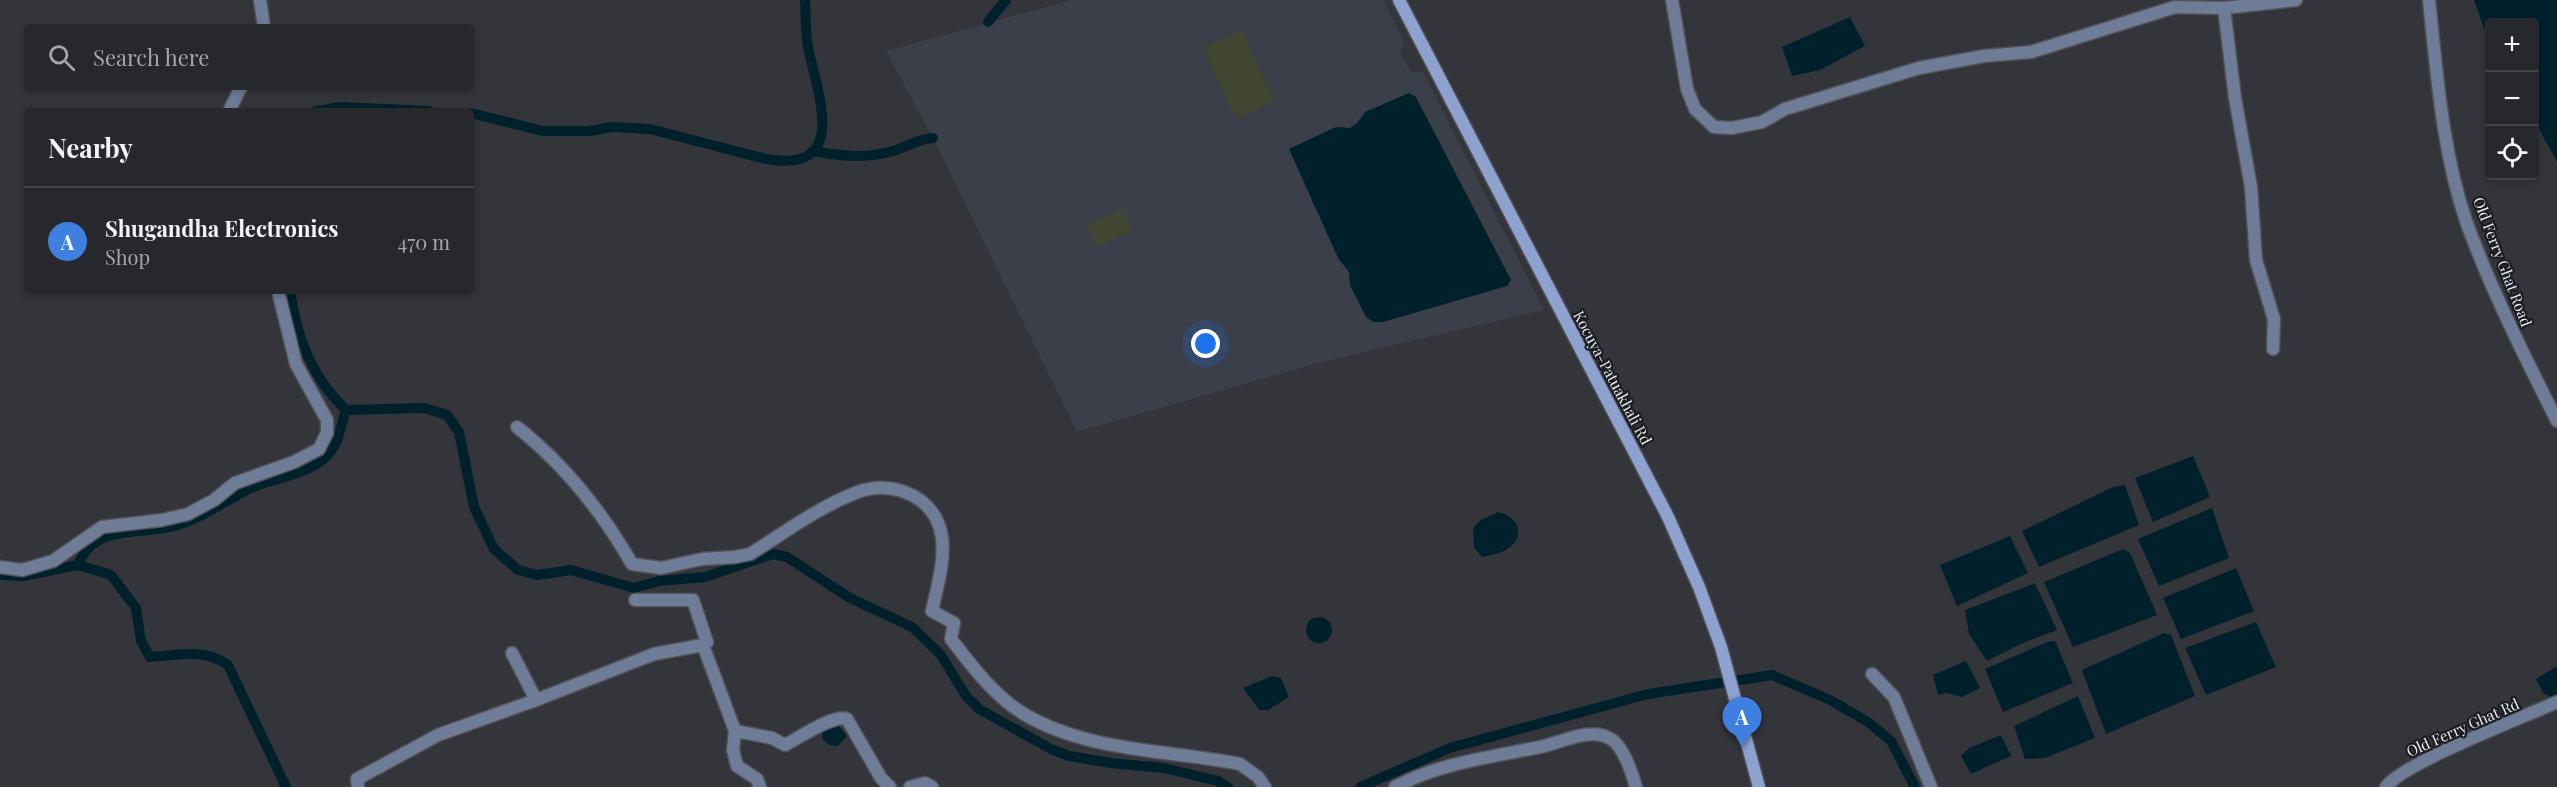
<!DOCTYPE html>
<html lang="en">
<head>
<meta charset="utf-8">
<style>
  body { margin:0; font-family:"Playfair Display",serif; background:#333438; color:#f1f3f6 }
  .controls { position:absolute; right:18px; top:18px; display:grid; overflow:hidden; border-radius:6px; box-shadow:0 3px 9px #0003 }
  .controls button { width:54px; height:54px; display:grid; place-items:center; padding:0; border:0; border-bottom:2px solid #434448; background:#27282c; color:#f1f3f6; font:30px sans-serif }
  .you { position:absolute; left:1206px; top:344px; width:21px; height:21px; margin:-15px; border:4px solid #fff; border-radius:50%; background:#1a73e8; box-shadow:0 0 0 9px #1a73e833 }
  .badge { display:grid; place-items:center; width:39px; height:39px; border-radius:50%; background:#ea580c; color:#fff; font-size:20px; font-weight:700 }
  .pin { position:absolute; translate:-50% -50px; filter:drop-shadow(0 2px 3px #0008) }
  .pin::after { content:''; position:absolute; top:32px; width:21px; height:18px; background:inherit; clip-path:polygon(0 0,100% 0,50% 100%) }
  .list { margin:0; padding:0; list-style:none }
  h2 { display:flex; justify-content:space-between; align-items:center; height:78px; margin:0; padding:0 24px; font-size:26px }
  h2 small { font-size:20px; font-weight:400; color:#a4a6a9 }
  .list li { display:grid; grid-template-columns:39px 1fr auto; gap:18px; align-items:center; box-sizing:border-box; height:108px; padding:0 24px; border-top:2px solid #434448 }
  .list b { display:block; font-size:22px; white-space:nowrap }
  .list p { margin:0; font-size:20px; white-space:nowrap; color:#a4a6a9 }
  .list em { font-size:20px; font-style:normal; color:#a4a6a9 }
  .icon { flex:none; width:33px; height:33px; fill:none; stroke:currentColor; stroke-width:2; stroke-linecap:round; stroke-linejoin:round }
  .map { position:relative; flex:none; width:2557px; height:787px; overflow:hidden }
  .search { position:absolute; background:#27282c; box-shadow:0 3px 9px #0003; left:24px; top:24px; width:450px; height:66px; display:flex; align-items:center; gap:15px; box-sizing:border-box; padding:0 21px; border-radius:6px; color:#a4a6a9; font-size:22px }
  .panel { position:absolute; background:#27282c; box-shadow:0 3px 9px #0003; left:24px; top:108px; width:450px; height:186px; border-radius:6px }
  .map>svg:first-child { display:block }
  .built { fill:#3b3f4a }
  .green { fill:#404630 }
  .water { fill:#00212b }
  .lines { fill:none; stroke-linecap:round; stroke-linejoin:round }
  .canal { stroke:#00212b; stroke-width:10 }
  .minor-casing { stroke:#515258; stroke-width:15 }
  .secondary-casing { stroke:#515258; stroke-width:15 }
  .minor { stroke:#6f7c98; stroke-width:12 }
  .secondary { stroke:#8ea2d0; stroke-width:12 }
  .labels { text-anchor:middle; stroke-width:4.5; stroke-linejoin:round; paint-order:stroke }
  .street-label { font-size:15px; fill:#eaebef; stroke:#1c1d20 }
</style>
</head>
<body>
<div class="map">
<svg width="2557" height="787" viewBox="0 0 2557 787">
  <rect width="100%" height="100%" fill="#34353b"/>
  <path class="built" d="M1072,0h311l21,42 -4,11 11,19h12l121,238 -222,52 -245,70 -144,-294 -47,-87z"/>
  <g class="green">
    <path d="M1242,30l33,71 -39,18 -33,-71z"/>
    <path d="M1123,208l10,22 -36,17 -11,-22z"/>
  </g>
  <g class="water">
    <path d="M2474,0h83v162l-22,-40 -1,-100h-44l-1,20z"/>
    <path d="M1850,17l15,29 -45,24 -28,6 -10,-29z"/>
    <path d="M1409,93l7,4 95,183 -4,6 -124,36h-10l-7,-5 -16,-32 -1,-13 -11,-14 -49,-109 47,-22 14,1 7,-5 8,-11z"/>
    <path d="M2193,456l17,41 -57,25 -18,-44z"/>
    <path d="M2125,485l14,40 -100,42 -17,-36 91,-44z"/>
    <path d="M2212,508l17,50 -70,28 -21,-47z"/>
    <path d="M1498,512c21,4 29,26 8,38 -7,4 -16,5 -24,7l-8,-10 -1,-19 8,-8z"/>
    <path d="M2010,536l18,37 -71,33 -17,-41z"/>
    <path d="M2123,549l7,4 27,62 -84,32 -29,-65z"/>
    <path d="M2236,568l18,43 -73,28 -18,-41z"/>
    <path d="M2035,583l22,47 -32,12 -38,19 -18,-27 -4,-24z"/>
    <circle cx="1319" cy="630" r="13"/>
    <path d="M2256,622l20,45 -70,28 -21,-47z"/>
    <path d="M2164,633l7,2 24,61 -89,38 -24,-64z"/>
    <path d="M2055,641l18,42 -70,29 -18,-43 62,-27z"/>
    <path d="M1966,661l14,27 -18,9 -15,-4 -9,2 -5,-20z"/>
    <path d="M2557,666v28l-6,3 -8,-4 -7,-14z"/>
    <path d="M1272,676l9,2 8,19 -21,13h-9l-16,-22z"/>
    <path d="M2078,696l17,42 -50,20 -20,1 -11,-33z"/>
    <path d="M838,725l9,11 -9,10 -9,-1 -7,-7 1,-11z"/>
    <path d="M2001,735l10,21 -40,18 -10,-18 8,-8z"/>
  </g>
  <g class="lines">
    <g class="canal">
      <path d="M988,22l18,-22"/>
      <path d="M316,111l25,-4 88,4"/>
      <path d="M471,113l72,18h47l22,-4 38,2 116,30c85,15 51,-66 42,-112 -3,-15 -2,-32 -3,-47"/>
      <path d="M813,151c25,5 55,8 80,0 13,-4 25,-12 40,-13"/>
      <path d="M290,291c7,46 21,86 56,119l78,-2 23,7 12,17 15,75 20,42 24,21 19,5 34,-5 63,18 25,-7 46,-4 68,-23 14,3 63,41 62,29 29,28 25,41 13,13 72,40 18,7 41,7 54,5 54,13 10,6"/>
      <path d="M78,565c18,-44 63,-28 100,-40 26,-8 45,-23 69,-35 28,-15 70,-13 88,-45 5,-10 7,-24 11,-35"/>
      <path d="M0,575l23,1 55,-11 33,10 25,33 5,33 9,16c28,-2 55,-9 78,8l58,122"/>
      <path d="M1360,787l90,-39 198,-54 124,-19 58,25 38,22 23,19 24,46"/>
    </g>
    <g class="minor-casing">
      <g id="minor">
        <path d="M260,0l4,27"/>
        <path d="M1672,0l15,89 8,20 19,18 18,1 30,-6 23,-13 134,-41 65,-12 47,-4 144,-45 49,1"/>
        <path d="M2429,0c8,74 13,150 37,221 25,69 58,134 91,200"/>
        <path d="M229,111l12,-24"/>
        <path d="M2273,349l1,-30 -18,-59 -5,-73 -16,-89 -11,-90 72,-8"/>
        <path d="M517,427c48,38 84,83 115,137l29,4 41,-9 33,-2 15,-3c34,-21 70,-48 108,-62 35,-13 79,5 84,46 3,24 -5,49 -10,73l22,12 -3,16c21,27 43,57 73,75 64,38 145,36 216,50l18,13 7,10"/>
        <path d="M0,567l22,3 31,-9 49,-34 60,-7 26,-6 26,-14 21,-17 59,-21 25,-13 8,-16v-13l-31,-56 -18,-73"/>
        <path d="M635,600h58l14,42 -4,3 32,86 -2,19 4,16 20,13 3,8"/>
        <path d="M512,653l24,47 118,-46 49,-9"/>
        <path d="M1872,674l22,23 37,90"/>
        <path d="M735,731l37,7 13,7c14,-7 48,-31 62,-26l34,59 9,9"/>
        <path d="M358,787l-1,-8 81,-44 98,-35"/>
        <path d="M910,787l15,-4 7,4"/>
        <path d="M1395,787c45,-24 96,-30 145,-40 20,-4 51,-21 71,-8 13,8 21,34 25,48"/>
        <path d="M2386,787c17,-24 138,-70 171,-85"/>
      </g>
    </g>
    <g class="secondary-casing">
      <path id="secondary" d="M1399,0l269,517 31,70 22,60 38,140"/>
    </g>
    <use href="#minor" class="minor"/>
    <use href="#secondary" class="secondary"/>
  </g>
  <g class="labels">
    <g class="street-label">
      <text transform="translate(2502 262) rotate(69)" y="5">Old Ferry Ghat Road</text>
      <text transform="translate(1612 378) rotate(62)" y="5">Kocuya-Patuakhali Rd</text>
      <text transform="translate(2463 728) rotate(-24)" y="5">Old Ferry Ghat Rd</text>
    </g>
  </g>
</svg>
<div class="controls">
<button>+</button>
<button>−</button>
<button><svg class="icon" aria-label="locate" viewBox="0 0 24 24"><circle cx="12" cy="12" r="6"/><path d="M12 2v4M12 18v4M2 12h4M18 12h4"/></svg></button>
</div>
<div class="you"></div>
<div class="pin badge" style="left:1742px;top:747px;background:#3f7fe0">A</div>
<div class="search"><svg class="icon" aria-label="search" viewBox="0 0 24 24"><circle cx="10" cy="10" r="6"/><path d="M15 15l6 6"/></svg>Search here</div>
<section class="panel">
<h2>Nearby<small></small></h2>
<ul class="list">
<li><span class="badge" style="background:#3f7fe0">A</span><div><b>Shugandha Electronics</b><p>Shop</p></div><em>470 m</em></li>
</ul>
</section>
</div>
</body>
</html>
